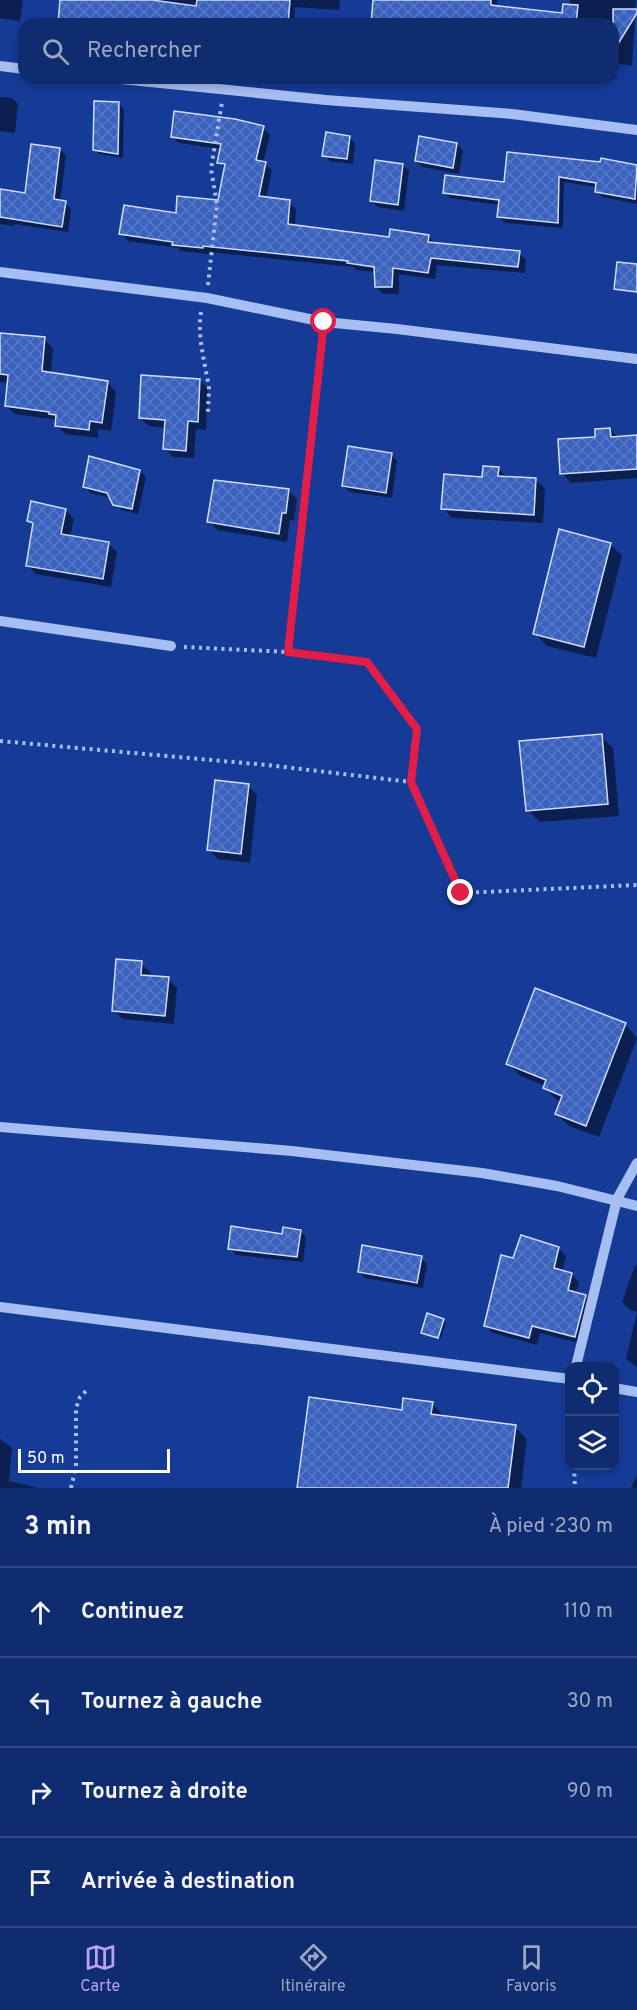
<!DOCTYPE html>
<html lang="fr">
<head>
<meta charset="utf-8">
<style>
  body { margin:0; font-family:Overpass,sans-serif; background:#1e3879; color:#f1f3f6 }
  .controls { position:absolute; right:18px; bottom:18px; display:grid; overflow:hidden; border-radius:12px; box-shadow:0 3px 9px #0003 }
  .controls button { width:54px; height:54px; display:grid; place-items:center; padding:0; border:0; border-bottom:2px solid #304884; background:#102c71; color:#f1f3f6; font:30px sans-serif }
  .scale { position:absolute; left:18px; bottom:15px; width:152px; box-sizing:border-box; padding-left:6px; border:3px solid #fff; border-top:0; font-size:16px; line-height:21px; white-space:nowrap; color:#fff; -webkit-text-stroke:4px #153b97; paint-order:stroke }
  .stop { position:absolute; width:18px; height:18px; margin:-14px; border:4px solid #e11d48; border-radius:50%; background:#fff }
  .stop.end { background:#e11d48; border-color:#fff; box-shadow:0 2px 6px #0008 }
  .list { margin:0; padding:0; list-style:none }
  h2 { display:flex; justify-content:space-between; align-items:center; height:78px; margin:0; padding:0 24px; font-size:26px }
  h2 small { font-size:20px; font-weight:400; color:#9ca7c3 }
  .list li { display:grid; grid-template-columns:39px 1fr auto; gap:18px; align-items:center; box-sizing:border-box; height:90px; padding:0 24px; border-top:2px solid #304884 }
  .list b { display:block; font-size:22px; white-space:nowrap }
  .list em { font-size:20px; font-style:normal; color:#9ca7c3 }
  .icon { flex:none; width:33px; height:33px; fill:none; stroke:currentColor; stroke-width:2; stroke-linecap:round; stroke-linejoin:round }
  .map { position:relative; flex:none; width:637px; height:1488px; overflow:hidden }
  .search { position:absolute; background:#102c71; box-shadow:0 3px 9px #0003; left:18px; right:18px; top:18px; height:66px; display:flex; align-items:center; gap:15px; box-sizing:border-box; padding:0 21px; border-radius:18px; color:#9ca7c3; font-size:22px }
  .sheet { height:438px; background:#102c71 }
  nav { display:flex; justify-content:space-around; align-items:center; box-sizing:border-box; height:84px; border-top:2px solid #304884; background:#102c71; font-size:16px; color:#9ca7c3 }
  nav a { display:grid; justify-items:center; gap:3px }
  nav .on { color:#bca0f2 }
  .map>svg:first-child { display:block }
  .shadow { fill:#0007 }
  .building { fill:url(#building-cross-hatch); stroke:#cfddfc; stroke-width:1.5 }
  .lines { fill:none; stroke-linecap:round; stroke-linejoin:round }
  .path { stroke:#a7bef2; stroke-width:4; stroke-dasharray:3 4.5; stroke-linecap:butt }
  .minor { stroke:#a7bef2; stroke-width:10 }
  .route { stroke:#e11d48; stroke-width:8 }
</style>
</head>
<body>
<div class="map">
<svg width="637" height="1488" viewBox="0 0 637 1488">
  <defs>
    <pattern id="building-cross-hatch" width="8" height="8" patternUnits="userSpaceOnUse" patternTransform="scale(1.5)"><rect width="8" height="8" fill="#3961bd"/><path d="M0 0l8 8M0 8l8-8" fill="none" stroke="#5779c7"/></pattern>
  </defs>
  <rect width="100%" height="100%" fill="#153b97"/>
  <g class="shadow">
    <path d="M0,0h23l-3,21 -20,-3z"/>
    <path d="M61,0h279l-1,10 -44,-3 -1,17h-234z"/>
    <path d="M375,0h122v7l66,8 7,-9v-6h66l-4,66 -19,-3v-39h-242l2,-1z"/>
    <path d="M0,97l12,1 6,6 -3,29 -15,-2z"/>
    <path d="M119,104l5,5 -1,49 -24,-4 -5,-5z"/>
    <path d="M263,128l7,7 -7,28 9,7 -6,28 23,4 7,7 -1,18 96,12 37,-3 7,7 84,10 7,7 -1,13 -88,-8 -2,14 -36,-5v20h-16l-7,-7v-15l-20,-2 -3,-3 -144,-15v2l-28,-3 -3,-3 -50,-7 -7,-7 98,-32 7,-33 -7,-7 2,-13 -42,-6 -7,-7z"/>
    <path d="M349,137l6,6 -2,21 -23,-3 -6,-6z"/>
    <path d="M457,144l6,7 -4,23 -37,-7 -6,-6z"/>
    <path d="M60,149l6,7 -6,46 5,1 6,6 -3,23 -53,-8 -1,2 -14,-2v-33l26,4z"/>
    <path d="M602,160l35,5v39l-35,-7 -6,-6 1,-4 -33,-5 -1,46 -58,-5 -6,-6 1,-12 -50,-7 -6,-6 62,-8 95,-20z"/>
    <path d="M403,165l6,6 -5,40 -26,-4 -7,-6z"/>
    <path d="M0,335l44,4 9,9 -2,26 57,9 8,9 -5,39 -13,-2v9l-33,-4 -8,-9v-5l-42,-6 -9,-8 3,-23 -9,-1z"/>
    <path d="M200,380l8,9 -2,41 -10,-1 -2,29 -21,-1 -8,-9 1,-20 -17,-2 -9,-8z"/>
    <path d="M610,429l8,9 19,-1v41l-66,5 -9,-10 35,-35z"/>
    <path d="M391,454l6,7 -5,37 -42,-6 -7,-6z"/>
    <path d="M498,468l10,10 28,2 9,9 -2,34 -91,-5 -9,-10z"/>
    <path d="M140,471l6,6 -8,37 -17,-4 -10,-12 -20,-5 -6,-6z"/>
    <path d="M289,491l8,8 -3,22 -4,-1 -3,22 -69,-12 -9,-8z"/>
    <path d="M65,510l9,9 -4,18 38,6 9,9 -6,35 -75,-13 -8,-9 6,-39 -6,-5z"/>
    <path d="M610,544l12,12 -26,102 -49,-12 -12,-13z"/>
    <path d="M601,736l12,12 6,68 -79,6 -13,-12z"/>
    <path d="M248,785l9,10 -7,68 -32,-4 -9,-9z"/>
    <path d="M141,963l9,9v5l18,2 9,9 -3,36 -51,-5 -10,-9z"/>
    <path d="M625,1024l12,14 -38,99 -30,-11 -12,-12 5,-12 -5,-2 -12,-12 1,-2 -26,-10 -12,-13z"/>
    <path d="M300,1231l6,6 -3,25 -67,-7 -6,-7z"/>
    <path d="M558,1248l8,8 -4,16 9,2 8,8 -3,12 9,2 8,8 -10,40 -43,-11 -3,12 -44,-12 -8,-8 29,-66z"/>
    <path d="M421,1258l6,6 -4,24 -58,-10 -6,-7z"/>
    <path d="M635,1265l2,1v101l-11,-8 11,-47 -7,-2 -8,-8z"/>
    <path d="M443,1320l3,3 -5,15 -17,-6z"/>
    <path d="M432,1404l12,12 71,11 12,12 -6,49h-223l105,-76z"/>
    <path d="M0,1439l12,9 -3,33 29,7h-38z"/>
    <path d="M637,1475v13h-6z"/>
  </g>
  <g class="building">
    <path d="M60,0h92l44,6 1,-6h93l-2,24h-230z"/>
    <path d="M373,0h118v5l71,8 1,-9 15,1 -2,19h-205z"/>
    <path d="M613,9h24v4l-24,39z"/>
    <path d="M94,101l25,1 -1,52 -25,-4z"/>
    <path d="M174,111l61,8 29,7 -8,34 10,2 -7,34 31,4 -2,24 101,13 1,-8 39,6 -1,7 92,9 -2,16 -87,-9 -3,15 -35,-5 -1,19h-17l-1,-20 -27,-4 1,-2 -145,-15v2l-31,-3 1,-3 -54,-8 5,-29 52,8 1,-17 41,4 7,-36 -8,-1 4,-19 -50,-7z"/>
    <path d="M326,132l24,4 -3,23 -25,-3z"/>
    <path d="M419,136l38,7 -4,25 -38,-7z"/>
    <path d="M31,144l29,4 -6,51 12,2 -4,26 -62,-10v-28l25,4z"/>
    <path d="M507,152l93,10 1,-4 36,7 -2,34 -40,-7 1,-9 -37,-6 -1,46 -61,-6 2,-17 -56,-7 2,-18 59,7z"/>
    <path d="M375,160l28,4 -5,41 -28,-4z"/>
    <path d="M617,262l20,2v28l-23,-3z"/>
    <path d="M0,333l45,4 -3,34 66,10 -6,42 -12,-2 -1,9 -34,-4 1,-11 -7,-1v-2l-44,-6 3,-31 -8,-1z"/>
    <path d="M141,375l59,4 -2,43 -10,-1 -2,30 -23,-2 2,-29 -26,-2z"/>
    <path d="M610,428l1,9 26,-2v34l-77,5 -2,-35 37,-2v-8z"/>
    <path d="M348,446l44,7 -6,40 -44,-7z"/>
    <path d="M89,456l51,14 -8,39 -19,-4 -6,-12 -24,-6z"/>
    <path d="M483,466l16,1 -1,9 38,2 -2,37 -93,-6 3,-35 38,3z"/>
    <path d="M214,480l75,9 -3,24h-4l-3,21 -72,-12z"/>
    <path d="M31,501l35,8 -5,25 48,8 -6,37 -77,-13 7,-43 -6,-2z"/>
    <path d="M559,529l52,14 -27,104 -51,-13z"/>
    <path d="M602,734l6,70 -82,7 -7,-70z"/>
    <path d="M215,780l34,4 -8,70 -34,-4z"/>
    <path d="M116,959l26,2 -1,14 28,2 -4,39 -53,-5z"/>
    <path d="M535,988l91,35 -40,103 -31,-12 7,-18 -19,-8 3,-8 -40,-16z"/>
    <path d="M231,1226l51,8 1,-7 18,3 -4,27 -69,-8z"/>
    <path d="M521,1235l38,12 -5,21 18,5 -4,17 18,5 -11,42 -43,-11 -3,12 -45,-12 17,-71 12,3z"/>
    <path d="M362,1245l60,11 -5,27 -59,-11z"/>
    <path d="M427,1313l17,6 -6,19 -17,-5z"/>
    <path d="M309,1397l93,13 1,-12 30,4 -2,12 85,11 -8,63h-211z"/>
  </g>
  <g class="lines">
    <g class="path">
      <path d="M208,285l9,-81 -6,-35 11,-67"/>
      <path d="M201,312c-4,26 4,50 8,76 0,8 -1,16 -1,24"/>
      <path d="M184,647l104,5 79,10 50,67 -6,53 50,111 176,-8"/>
      <path d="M288,652l35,-317"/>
      <path d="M0,741l267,24 144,17"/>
      <path d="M574,1466l1,22"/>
      <path d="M71,1488l5,-21v-59l4,-11 9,-9"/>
    </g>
    <g class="minor">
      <path d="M0,66l24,3"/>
      <path d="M111,78l215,22 186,14 125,16"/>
      <path d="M0,272l207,26 117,24 73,7 240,30"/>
      <path d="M0,621l171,25"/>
      <path d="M0,1127l292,24 190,22 75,13 80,20"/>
      <path d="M0,1307l570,72"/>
      <path d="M576,1366l41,-167 20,-36"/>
      <path d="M614,1388l23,4"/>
    </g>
  </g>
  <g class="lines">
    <path class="route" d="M324,322l-36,330 79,10 50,67 -6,53 50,111"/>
  </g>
</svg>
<div class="controls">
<button><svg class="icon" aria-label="locate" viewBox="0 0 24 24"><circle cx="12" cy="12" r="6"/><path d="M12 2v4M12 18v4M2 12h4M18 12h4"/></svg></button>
<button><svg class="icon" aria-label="layers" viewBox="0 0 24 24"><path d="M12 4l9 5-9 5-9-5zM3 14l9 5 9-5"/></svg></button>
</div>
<div class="scale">50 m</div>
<div class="stop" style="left:324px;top:322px"></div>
<div class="stop end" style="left:461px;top:893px"></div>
<div class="search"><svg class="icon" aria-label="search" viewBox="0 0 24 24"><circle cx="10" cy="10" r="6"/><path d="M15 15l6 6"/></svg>Rechercher</div>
</div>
<section class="sheet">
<h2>3 min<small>À pied · 230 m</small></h2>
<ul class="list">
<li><svg class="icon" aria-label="ahead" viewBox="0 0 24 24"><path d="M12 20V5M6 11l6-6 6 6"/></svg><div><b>Continuez</b></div><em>110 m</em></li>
<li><svg class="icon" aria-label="left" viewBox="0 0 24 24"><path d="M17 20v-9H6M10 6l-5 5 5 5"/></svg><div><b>Tournez à gauche</b></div><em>30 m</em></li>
<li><svg class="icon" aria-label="right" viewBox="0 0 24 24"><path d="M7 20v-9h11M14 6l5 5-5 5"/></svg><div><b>Tournez à droite</b></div><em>90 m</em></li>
<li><svg class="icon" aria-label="arrive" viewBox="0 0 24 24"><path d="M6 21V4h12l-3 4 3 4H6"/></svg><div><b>Arrivée à destination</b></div></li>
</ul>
</section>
<nav>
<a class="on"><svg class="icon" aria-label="map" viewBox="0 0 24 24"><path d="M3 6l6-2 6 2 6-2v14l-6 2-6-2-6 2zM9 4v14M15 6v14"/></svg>Carte</a>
<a><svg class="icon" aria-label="directions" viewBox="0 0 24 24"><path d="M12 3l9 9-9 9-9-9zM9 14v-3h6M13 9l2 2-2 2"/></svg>Itinéraire</a>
<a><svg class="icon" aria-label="saved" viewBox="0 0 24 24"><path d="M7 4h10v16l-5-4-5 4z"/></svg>Favoris</a>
</nav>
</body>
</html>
